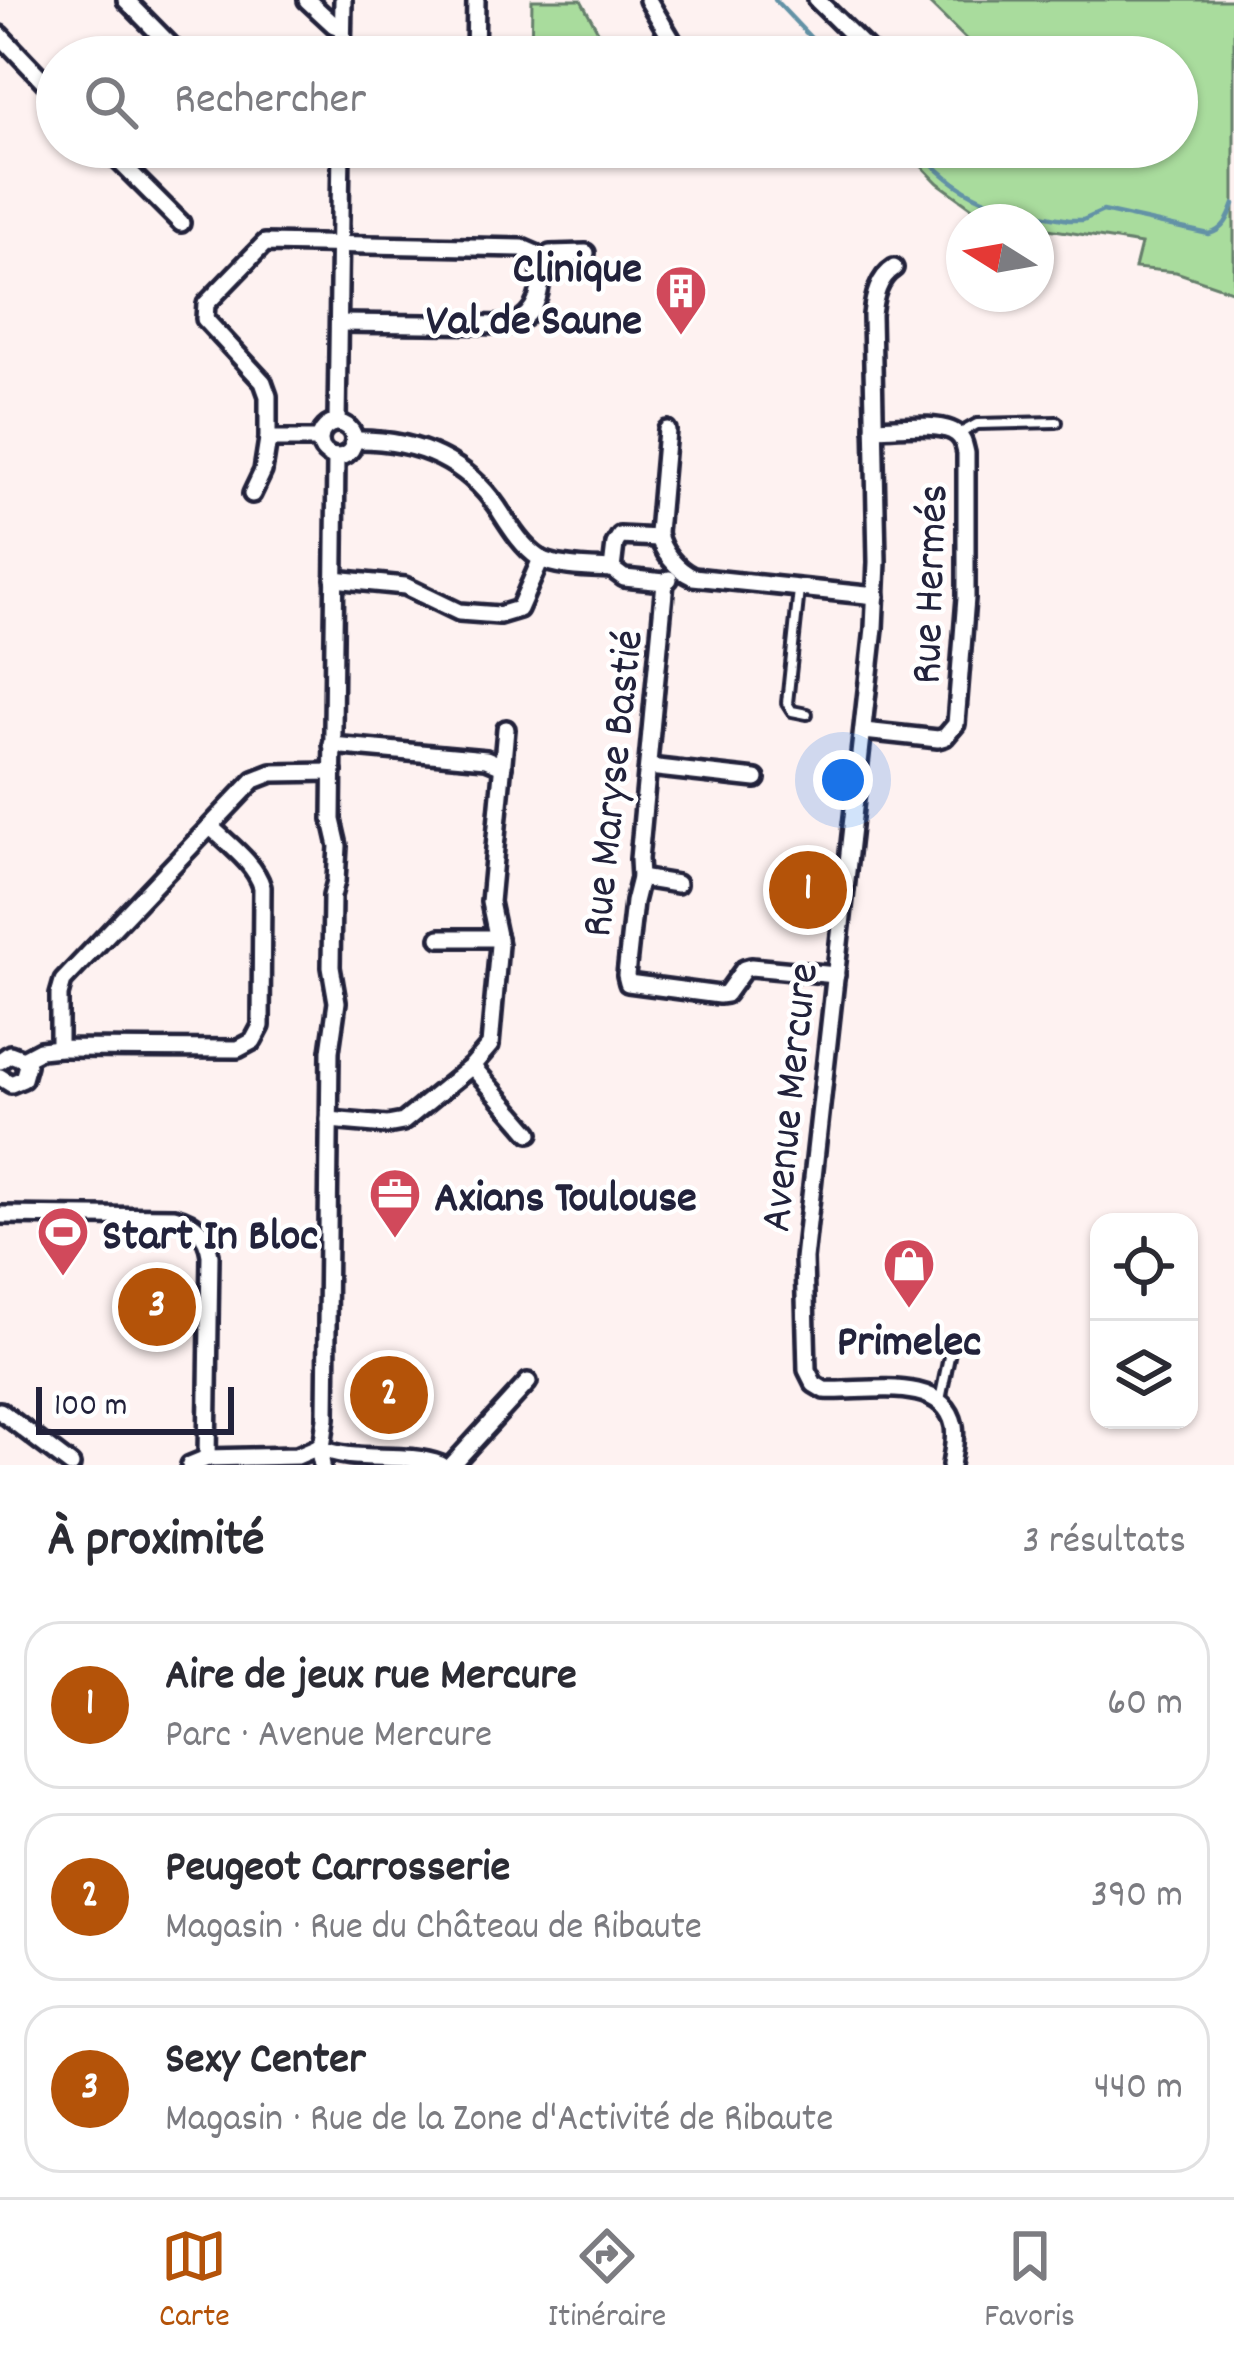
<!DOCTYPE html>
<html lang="fr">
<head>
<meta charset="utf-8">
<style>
  body { margin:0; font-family:Dekko,sans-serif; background:#f7f7f7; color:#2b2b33 }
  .controls { position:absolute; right:36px; bottom:36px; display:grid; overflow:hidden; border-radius:24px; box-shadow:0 3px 9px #0004 }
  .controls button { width:108px; height:108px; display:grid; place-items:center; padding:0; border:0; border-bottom:3px solid #e1e1e2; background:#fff; color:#2b2b33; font:60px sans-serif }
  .compass { position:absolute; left:946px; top:204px; width:108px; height:108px; border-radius:50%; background:#fff; box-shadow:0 3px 9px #0004; rotate:281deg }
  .scale { position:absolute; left:36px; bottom:30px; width:198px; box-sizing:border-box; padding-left:12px; border:6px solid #22223b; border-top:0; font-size:33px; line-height:42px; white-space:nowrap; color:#22223b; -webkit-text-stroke:9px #fff; paint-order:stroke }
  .you { position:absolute; left:843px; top:780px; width:42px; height:42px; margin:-30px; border:9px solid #fff; border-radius:50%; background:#1a73e8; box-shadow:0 0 0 18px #1a73e833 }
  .badge { display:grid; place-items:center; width:78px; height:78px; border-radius:50%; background:#b45309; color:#fff; font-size:39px; font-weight:700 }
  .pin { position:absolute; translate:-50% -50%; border:6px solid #fff; box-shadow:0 3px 12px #0006 }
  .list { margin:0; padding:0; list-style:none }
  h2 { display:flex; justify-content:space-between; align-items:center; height:156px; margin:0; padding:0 48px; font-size:51px }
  h2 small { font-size:39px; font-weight:400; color:#7c7c81 }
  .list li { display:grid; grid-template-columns:78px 1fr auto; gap:36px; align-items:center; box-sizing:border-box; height:168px; margin:0 24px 24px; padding:0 24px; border:3px solid #e1e1e2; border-radius:36px }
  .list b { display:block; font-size:45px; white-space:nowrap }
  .list p { margin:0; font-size:39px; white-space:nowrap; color:#7c7c81 }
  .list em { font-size:39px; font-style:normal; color:#7c7c81 }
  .icon { flex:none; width:66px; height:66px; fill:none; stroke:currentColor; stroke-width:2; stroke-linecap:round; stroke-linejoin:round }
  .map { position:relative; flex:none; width:1234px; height:1465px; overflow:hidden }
  .search { position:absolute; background:#fff; box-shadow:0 3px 9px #0004; left:36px; right:36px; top:36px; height:132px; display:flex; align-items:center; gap:30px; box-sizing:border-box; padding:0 42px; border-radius:66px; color:#7c7c81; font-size:45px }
  .sheet { height:732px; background:#fff }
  nav { display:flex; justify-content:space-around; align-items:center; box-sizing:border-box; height:168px; border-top:3px solid #e1e1e2; background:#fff; font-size:33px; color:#7c7c81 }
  nav a { display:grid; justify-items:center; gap:6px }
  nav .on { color:#b45309 }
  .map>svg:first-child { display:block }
  .green { fill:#a9dc9d; stroke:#667f6c; stroke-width:3 }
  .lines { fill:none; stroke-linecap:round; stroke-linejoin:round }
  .stream { stroke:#6392a6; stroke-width:4.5 }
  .lane-casing { stroke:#22223b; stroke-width:16 }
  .street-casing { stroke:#22223b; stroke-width:24 }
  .lane { stroke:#fff; stroke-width:8 }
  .street { stroke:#fff; stroke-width:15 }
  .labels { text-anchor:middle; stroke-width:9; stroke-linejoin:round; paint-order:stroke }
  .poi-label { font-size:45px; font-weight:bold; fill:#22223b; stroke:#fff; text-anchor:start }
  .street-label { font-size:45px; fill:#22223b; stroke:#fff }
</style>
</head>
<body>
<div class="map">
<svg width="1234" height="1465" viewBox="0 0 1234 1465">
  <rect width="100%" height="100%" fill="#fef2f1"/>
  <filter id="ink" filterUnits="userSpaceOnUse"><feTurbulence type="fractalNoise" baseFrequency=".00833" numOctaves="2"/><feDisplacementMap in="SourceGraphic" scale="24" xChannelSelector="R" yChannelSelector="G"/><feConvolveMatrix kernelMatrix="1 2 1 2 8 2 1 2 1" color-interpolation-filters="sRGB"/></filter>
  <g filter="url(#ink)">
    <g class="green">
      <path d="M532,0h49l29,53 -79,4z"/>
      <path d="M926,0h308v292l-58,-20 -41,-4 6,-24 -105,-17v-5l-47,-2 -51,-37 -35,-36h274v-90h-206l3,-10z"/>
    </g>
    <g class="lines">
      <g class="stream">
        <path d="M775,0l54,57"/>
        <path d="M917,147c45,56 86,61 152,73h14l20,-9 106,23c15,-4 20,-16 25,-30"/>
      </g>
      <g class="lane-casing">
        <g id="lane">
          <path d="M959,434l18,-10 80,-2"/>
          <path d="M799,590l-12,113 5,8 15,3"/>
          <path d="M940,1400l12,-58"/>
        </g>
      </g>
      <g class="street-casing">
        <g id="street">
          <path d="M126,0l56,57"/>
          <path d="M307,0l27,25 8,1"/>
          <path d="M648,0l34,57"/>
          <path d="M817,0l58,57"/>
          <path d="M0,35l57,60"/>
          <path d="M342,57l1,-57"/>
          <path d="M475,57l1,-57"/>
          <path d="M105,147l76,76"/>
          <path d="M540,260l10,-6 36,-1"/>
          <path d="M894,268c-16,10 -20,30 -22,47l5,247 -3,66 -70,631 3,111 7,14 10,6c39,3 119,-17 130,36 2,13 -1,26 -3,39"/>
          <path d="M339,323l173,2c27,-12 31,-37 28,-65"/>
          <path d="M337,422l4,-275"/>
          <circle cx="337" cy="440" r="17"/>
          <path d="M667,430l-9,103c3,18 19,37 35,44l183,19"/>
          <path d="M319,439h-51v-43l-5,-14 -58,-63 1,-15 59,-61 257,5 14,6 4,6"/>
          <path d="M354,440c59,-1 110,18 144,68 11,17 24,39 41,50 16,10 55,10 73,11"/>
          <path d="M252,494l11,-23 5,-32"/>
          <path d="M658,538l-38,-2 -5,8 -3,25 12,9 41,4 4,-3"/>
          <path d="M334,579l71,7 54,26 40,3 20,-6 22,-50"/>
          <path d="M665,582l-26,277 1,19 -6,24 -8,73 2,8 91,12 7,-1 18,-25 7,-2 85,8"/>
          <path d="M864,731l74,8 7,-2 11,-13 10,-126v-145c-2,-8 -2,-13 -9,-19 -15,-13 -63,-6 -83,-6"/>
          <path d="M332,745l154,14 17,7"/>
          <path d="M649,767l107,12"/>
          <path d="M211,827c17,17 44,36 51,60l-1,139 -8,15 -15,8 -179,-1v-53l4,-14 191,-201 18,-7 61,-1"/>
          <path d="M640,878l37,6"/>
          <path d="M440,938h58"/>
          <path d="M23,1059l17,-9 19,-2"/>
          <path d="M0,1061l10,-7 13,5"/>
          <path d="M472,1066l58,67"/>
          <path d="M0,1077l11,7 12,-5 4,-14 -4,-6"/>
          <path d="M329,1120l58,5 16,-3 69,-56 18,-21 9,-100 -9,-43 16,-173"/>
          <path d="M0,1215l174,2c21,5 33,17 36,38l-3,203 -17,7"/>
          <path d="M0,1411l71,54"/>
          <path d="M318,1447c38,18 84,3 123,18"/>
          <path d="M207,1458l90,-2 21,-9"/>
          <path d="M322,1465l-4,-18 5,-6 3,-23 4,-367 7,-49 -6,-35 1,-71 4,-15 2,-35 -6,-26 4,-363"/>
          <path d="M452,1465l76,-83"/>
        </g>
      </g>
      <use href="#lane" class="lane"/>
      <use href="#street" class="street"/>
    </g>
  </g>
  <defs>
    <g id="building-pin" transform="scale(2.7)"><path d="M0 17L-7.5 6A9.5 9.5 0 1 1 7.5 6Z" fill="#d1495b" stroke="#fff"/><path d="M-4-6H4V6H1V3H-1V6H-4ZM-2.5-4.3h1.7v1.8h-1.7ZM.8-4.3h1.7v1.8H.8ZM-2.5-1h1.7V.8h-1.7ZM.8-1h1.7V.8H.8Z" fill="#fff"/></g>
    <g id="office-pin" transform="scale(2.7)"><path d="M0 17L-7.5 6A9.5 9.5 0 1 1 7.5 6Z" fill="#d1495b" stroke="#fff"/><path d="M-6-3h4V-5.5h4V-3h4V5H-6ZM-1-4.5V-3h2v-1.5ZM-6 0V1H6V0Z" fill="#fff"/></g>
    <g id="stadium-pin" transform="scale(2.7)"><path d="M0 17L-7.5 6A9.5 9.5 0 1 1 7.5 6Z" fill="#d1495b" stroke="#fff"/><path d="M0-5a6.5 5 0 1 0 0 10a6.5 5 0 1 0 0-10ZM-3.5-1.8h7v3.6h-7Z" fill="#fff"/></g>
    <g id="shop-pin" transform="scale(2.7)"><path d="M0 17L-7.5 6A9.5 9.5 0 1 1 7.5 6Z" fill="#d1495b" stroke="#fff"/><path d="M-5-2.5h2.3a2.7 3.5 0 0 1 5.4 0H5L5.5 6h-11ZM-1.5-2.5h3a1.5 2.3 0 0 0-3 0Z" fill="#fff"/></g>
  </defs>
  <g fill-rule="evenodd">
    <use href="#building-pin" x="681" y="291"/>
    <use href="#office-pin" x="395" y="1194"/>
    <use href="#stadium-pin" x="63" y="1232"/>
    <use href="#shop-pin" x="909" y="1264"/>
  </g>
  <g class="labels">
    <g class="poi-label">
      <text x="642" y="281" text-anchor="end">Clinique<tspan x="642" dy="52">Val de Saune</tspan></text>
      <text x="434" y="1210">Axians Toulouse</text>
      <text x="102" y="1248">Start In Bloc</text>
      <text x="909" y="1354" text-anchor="middle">Primelec</text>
    </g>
    <g class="street-label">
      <text transform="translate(926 584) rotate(-88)" y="16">Rue Hermés</text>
      <text transform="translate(609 783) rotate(-84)" y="16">Rue Maryse Bastié</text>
      <text transform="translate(786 1097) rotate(-84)" y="16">Avenue Mercure</text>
    </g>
  </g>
</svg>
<div class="controls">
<button><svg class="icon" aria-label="locate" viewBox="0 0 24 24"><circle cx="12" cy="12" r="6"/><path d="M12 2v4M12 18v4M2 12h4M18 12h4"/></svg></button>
<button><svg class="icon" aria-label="layers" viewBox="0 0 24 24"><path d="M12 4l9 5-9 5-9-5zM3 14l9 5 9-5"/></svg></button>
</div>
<svg class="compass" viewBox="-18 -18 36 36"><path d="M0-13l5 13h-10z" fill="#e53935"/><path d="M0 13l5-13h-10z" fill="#7c7c81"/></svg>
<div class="scale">100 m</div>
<div class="you"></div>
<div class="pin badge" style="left:808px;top:890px">1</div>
<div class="pin badge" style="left:389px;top:1395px">2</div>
<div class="pin badge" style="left:157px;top:1307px">3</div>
<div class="search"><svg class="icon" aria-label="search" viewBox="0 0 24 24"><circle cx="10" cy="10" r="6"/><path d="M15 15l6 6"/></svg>Rechercher</div>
</div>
<section class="sheet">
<h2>À proximité<small>3 résultats</small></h2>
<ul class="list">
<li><span class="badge">1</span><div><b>Aire de jeux rue Mercure</b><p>Parc · Avenue Mercure</p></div><em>60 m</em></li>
<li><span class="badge">2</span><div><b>Peugeot Carrosserie</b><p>Magasin · Rue du Château de Ribaute</p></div><em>390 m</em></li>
<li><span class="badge">3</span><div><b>Sexy Center</b><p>Magasin · Rue de la Zone d'Activité de Ribaute</p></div><em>440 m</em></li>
</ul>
</section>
<nav>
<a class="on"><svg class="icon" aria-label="map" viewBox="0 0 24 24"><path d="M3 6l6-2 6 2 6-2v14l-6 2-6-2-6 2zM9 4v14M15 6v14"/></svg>Carte</a>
<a><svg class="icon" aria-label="directions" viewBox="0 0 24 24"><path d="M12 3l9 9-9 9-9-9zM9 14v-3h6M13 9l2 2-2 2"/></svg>Itinéraire</a>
<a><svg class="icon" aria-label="saved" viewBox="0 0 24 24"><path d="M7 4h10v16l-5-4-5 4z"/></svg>Favoris</a>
</nav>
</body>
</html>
